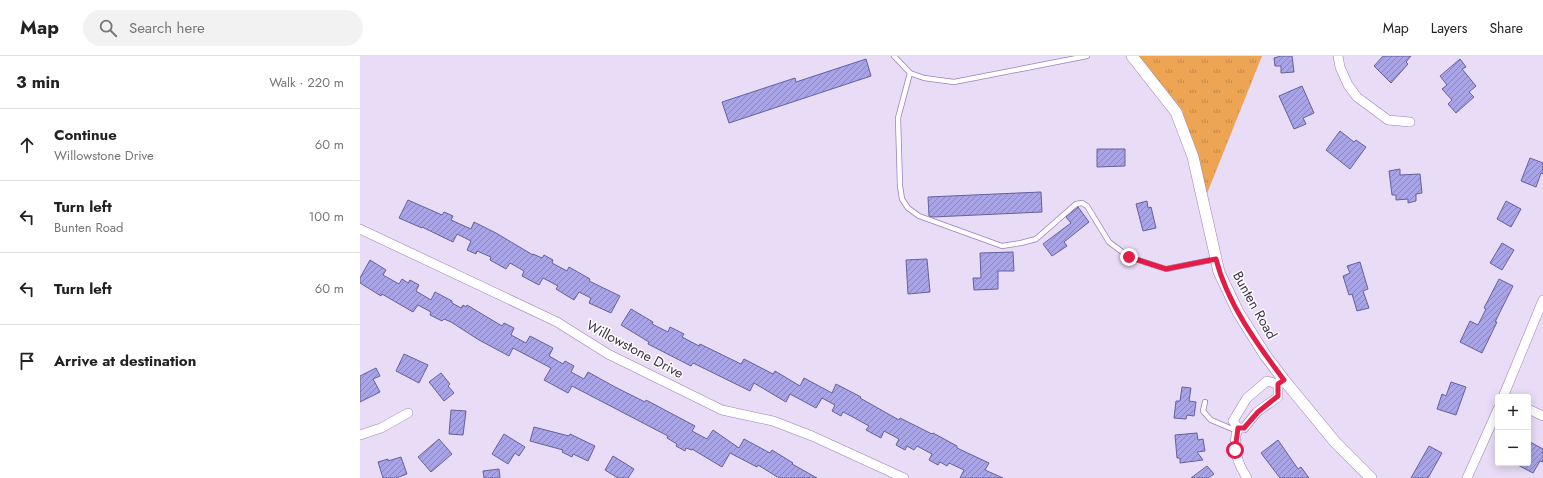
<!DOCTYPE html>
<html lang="en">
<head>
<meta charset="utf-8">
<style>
  body { margin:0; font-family:Jost,sans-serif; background:#f2f2f2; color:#222 }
  .controls { position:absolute; right:12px; bottom:12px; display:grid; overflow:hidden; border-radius:4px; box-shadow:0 2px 10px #0003 }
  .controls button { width:36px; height:36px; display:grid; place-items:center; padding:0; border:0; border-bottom:1px solid #e0e0e0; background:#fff; color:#222; font:20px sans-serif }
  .stop { position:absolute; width:12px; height:12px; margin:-9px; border:3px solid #e11d48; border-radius:50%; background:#fff }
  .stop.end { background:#e11d48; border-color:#fff; box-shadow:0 1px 4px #0008 }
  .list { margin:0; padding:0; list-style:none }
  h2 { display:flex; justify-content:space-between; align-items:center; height:52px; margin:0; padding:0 16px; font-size:17px }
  h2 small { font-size:13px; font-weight:400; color:#767676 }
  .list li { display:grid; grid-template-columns:26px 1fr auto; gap:12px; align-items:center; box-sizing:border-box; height:72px; padding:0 16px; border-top:1px solid #e0e0e0 }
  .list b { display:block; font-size:15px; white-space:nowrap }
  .list p { margin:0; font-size:13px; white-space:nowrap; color:#767676 }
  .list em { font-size:13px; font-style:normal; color:#767676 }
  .icon { flex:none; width:22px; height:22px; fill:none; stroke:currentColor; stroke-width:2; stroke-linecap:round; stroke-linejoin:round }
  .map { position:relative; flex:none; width:1183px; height:422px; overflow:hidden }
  header { display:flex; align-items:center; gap:24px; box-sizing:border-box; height:56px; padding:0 20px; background:#fff; border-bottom:1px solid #e0e0e0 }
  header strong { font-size:19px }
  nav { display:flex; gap:22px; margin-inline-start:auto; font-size:14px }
  .search { width:280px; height:36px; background:#f2f2f2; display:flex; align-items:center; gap:10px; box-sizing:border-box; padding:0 14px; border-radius:22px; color:#767676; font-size:15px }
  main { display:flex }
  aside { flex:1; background:#fff }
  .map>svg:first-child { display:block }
  .grass { fill:url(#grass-tufts) }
  .building { fill:url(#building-hatch); stroke:#66609c }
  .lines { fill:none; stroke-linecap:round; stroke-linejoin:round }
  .service-casing { stroke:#9e7fbc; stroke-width:6 }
  .minor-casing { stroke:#9e7fbc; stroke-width:10 }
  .tertiary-casing { stroke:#9e7fbc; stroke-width:12 }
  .service { stroke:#fff; stroke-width:4.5 }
  .minor { stroke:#fff; stroke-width:9 }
  .tertiary { stroke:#fff; stroke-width:11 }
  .route { stroke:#e11d48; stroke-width:5 }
  .labels { text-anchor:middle; stroke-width:3; stroke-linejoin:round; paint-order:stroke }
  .street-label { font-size:14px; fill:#3e304a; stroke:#fff }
</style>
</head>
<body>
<header>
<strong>Map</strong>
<div class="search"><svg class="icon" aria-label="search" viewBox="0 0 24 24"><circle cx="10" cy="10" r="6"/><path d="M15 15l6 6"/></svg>Search here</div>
<nav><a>Map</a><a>Layers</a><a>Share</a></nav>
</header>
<main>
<aside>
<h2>3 min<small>Walk · 220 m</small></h2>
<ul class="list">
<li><svg class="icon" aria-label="ahead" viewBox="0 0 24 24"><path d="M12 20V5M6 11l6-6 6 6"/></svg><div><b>Continue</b><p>Willowstone Drive</p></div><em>60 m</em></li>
<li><svg class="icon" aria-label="left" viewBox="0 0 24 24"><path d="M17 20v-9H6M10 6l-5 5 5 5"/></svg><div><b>Turn left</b><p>Bunten Road</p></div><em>100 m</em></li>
<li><svg class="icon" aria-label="left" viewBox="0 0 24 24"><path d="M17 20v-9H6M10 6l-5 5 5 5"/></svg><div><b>Turn left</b></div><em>60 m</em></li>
<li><svg class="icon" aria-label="arrive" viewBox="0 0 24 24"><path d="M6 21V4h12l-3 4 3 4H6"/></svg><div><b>Arrive at destination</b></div></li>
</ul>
</aside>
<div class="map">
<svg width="1183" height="422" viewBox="0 0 1183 422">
  <defs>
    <pattern id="grass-tufts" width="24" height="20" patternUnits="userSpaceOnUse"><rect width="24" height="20" fill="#eda554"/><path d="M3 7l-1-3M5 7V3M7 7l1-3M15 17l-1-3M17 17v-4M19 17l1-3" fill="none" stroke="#c18748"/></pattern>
    <pattern id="building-hatch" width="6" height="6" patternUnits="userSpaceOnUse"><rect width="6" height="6" fill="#a9a4e6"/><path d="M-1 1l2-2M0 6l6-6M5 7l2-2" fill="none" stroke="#8b86bc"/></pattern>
  </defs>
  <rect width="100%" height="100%" fill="#e8dcf6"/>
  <path class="grass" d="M768,0h134l-56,140 -24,-86z"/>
  <g class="building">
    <path d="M921,0h11l2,16 -13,1v-7h-6l-1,-8z"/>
    <path d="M1023,0h28l-5,6 2,2 -17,19 -17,-17z"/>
    <path d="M506,3l5,17 -142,47 -7,-21 73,-24 1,4z"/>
    <path d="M1100,3l6,8 -4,2 14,17 -7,6 5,5 -18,16 -8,-9 4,-4 -10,-11 5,-4 -7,-9z"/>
    <path d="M942,30l12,27 -11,5 3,6 -12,5 -15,-33z"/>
    <path d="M980,75l14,11 2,-2 10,7 -16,22 -24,-19z"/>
    <path d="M737,93h28v17l-28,1z"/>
    <path d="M1170,102l13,5v11l-2,-1 -5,14 -15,-6z"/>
    <path d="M1040,113v6l20,-1 2,19 -6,1v7l-8,2v-4l-12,1v-5h-4l-3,-24z"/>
    <path d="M681,136l1,20 -109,5 -4,-1 -1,-19z"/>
    <path d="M48,144l34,15 2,-3 9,4 -2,4 20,9 3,-7 22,11 37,22v-1l9,4 2,-3 9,5 -1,3 15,8 2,-4 21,12 -1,2 31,15 -9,17 -22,-10 2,-5 -12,-6 -5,8 -18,-11 2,-3 -15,-8 -4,7 -17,-9 2,-5 -14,-8 -4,6 -16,-9 1,-3 -14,-6 -1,3 -9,-4 4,-9 -14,-7 -4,8 -31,-15v1l-23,-10z"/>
    <path d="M787,145l1,7 3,-1 5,21 -13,3 -7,-27z"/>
    <path d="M1146,145l15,8 -10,18 -14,-8z"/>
    <path d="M718,151l11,15 -25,20 3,4 -15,10 -9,-12 28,-21 -5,-6z"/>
    <path d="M1142,187l12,7 -12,20 -12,-7z"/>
    <path d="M653,196l1,19h-16v18l-24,1 -1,-12h8l-1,-25z"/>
    <path d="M567,203l3,33 -22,2 -2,-34z"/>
    <path d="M10,204l16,10 -3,5 16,9 3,-5 6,4 2,-3 9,5 -3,6 15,9 4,-8 17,9v2l9,5 2,-3 3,2 1,-2 35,21 2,-3 10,5 -3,7 15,8 4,-7 23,12 -4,8 14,8 2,-3 9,5 -3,6 13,7 4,-7 27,15 30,15 1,-2 49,26 -3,5 15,8 6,-9 26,18 5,-9 26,14 2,-3 21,13 -1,1 25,14h-38l-21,-13 -1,2 -27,-14 -8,14 -30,-18v1l-6,-2 -1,3 -9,-5 1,-2 -10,-6 1,-2 -96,-50 -4,7 -24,-13 7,-12 -38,-20 -4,8 -30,-16 -28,-18 -7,-3 -2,2 -12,-6 1,-3 -13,-7 -5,7 -31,-18 -1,2 -21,-13v-5z"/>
    <path d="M1000,206l8,27 -5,2 6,17 -12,3 -5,-17 -3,1 -6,-19 7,-3 -3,-7z"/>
    <path d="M1139,223l14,7 -18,36h2l-15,31 -22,-11 10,-21 8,4 8,-16 -2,-1z"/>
    <path d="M271,253l22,13 -1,2 16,8 2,-5 14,7 -2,3 17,9 1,-2 41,20 3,-5 29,15 2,-3 25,15 4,-8 28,15 4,-9 25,13 -1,1 39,22 1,-2 32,16 1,-1 24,13v2l32,15 -4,7 18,8h-43l4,-8 -15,-7 -2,3 -7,-4 -2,3 -9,-5 3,-6 -15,-8 -3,4 -7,-4 -2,4 -9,-5 3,-6 -15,-8 -3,7 -15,-8 3,-4 -18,-10 -8,-4 -2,4 -9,-5 3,-6 -13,-7 -6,10 -26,-14 -4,8 -32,-19 -4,8 -57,-28 -2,3 -43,-22 1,-2 -28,-17z"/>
    <path d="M44,298l24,11 -9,18 -23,-12z"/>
    <path d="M16,312l4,8 -7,3 7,13 -20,10v-26z"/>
    <path d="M81,317l9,11 -2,2 6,7 -10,8 -15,-19z"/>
    <path d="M1091,326l15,5 -10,28 -19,-6 5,-15 4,2z"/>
    <path d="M822,331l9,1 -2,13 7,1 -2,14 -7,-1 -1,4 -12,-1 2,-17h4z"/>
    <path d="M91,354l15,1 -3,24 -14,-1z"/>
    <path d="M174,371l35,9 1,-2 25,12 -7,15 -15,-7 -1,3 -10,-5 1,-2 -33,-9z"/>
    <path d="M837,377l1,7 5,-1 2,12 -8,1 6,8 -23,3v-5h-3l-2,-23z"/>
    <path d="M144,378l21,13 -6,9 -4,-3 -7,11 -16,-10z"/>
    <path d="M79,383l13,15 -21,18 -13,-15z"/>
    <path d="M918,384l20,29 3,-2 8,11h-29l-19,-25z"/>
    <path d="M1170,386l13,7v13l-3,-1 -7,12 -19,-10h14v-16z"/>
    <path d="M1069,390l13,7 -14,25h-17z"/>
    <path d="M253,400l21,13 -6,9h-10l-13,-8z"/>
    <path d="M41,401l6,17 -11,4h-13l-5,-16 10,-3v2z"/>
    <path d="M847,410l7,8 -6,4h-17z"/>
    <path d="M139,413l1,9h-16l-1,-7z"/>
  </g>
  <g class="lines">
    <g class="service-casing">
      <g id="service">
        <path d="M534,0l16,17 14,5 30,4 133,-26"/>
        <path d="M550,17l-12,45 2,68 2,13 6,9 11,8 83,30 19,-3 15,-4 40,-35 6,-1 5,3 22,36 20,15 37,12 50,-10"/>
        <path d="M845,346l-2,9 8,9 26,11"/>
      </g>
    </g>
    <g class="minor-casing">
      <g id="minor">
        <path d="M978,0l2,11 8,18 9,12 31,23 22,2"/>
        <path d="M0,173l197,93 51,32 114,56 51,11 39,15 92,42"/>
        <path d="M1143,341l40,-97"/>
        <path d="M1168,353l15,7"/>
        <path d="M878,372h6l13,-16 21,-15v-13"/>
        <path d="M0,379l21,-7 27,-15"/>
        <path d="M887,422c-10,-15 -15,-33 -9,-50l-5,-7 14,-23 20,-17 11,3 6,-4"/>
        <path d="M1107,422l31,-69"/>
      </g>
    </g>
    <g class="tertiary-casing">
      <path id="tertiary" d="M772,0l44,56 17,45 26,115 19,40 27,43 19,25 51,62 36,36"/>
    </g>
    <use href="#service" class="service"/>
    <use href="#minor" class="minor"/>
    <use href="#tertiary" class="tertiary"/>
  </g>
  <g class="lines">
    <path class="route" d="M769,201l37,12 50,-10c11,44 41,85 68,121l-6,4v12l-20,16 -14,16h-6l-3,22"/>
  </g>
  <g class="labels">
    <g class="street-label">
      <text transform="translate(895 249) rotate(61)" y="5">Bunten Road</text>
      <text transform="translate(275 293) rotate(28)" y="5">Willowstone Drive</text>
    </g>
  </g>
</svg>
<div class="controls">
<button>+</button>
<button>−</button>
</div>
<div class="stop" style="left:875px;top:394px"></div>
<div class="stop end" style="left:769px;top:201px"></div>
</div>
</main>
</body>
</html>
